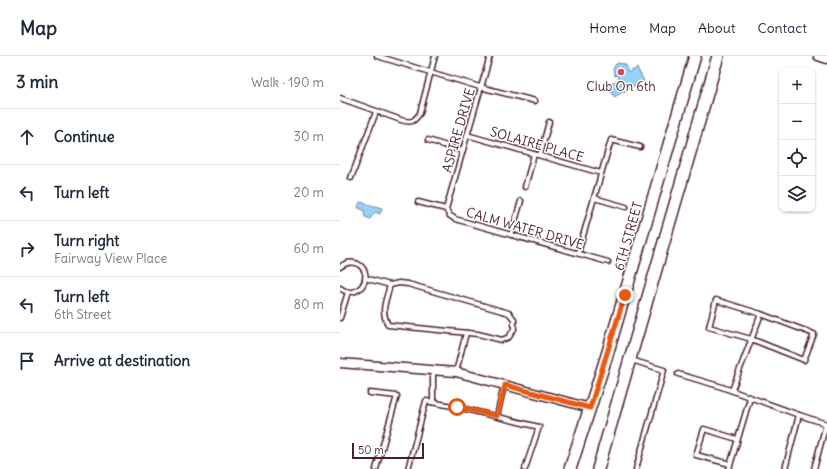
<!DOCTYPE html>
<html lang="en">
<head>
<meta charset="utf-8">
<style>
  body { margin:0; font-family:Delius,sans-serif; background:#f6f6f7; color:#1f2937 }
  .controls { position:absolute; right:12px; top:12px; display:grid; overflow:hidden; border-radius:8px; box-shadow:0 1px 3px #0004 }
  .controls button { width:36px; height:36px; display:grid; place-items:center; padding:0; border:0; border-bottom:1px solid #e0e1e3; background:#fff; color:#1f2937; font:20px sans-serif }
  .scale { position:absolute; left:12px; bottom:10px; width:72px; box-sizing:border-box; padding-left:4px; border:2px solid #4a1f2b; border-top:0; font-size:11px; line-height:14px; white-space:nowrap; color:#4a1f2b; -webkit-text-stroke:3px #fff; paint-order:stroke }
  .stop { position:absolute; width:12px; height:12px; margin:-9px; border:3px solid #ea580c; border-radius:50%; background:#fff }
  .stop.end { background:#ea580c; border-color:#fff; box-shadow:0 1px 4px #0008 }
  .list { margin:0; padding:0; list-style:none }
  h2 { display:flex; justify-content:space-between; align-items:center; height:52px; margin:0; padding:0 16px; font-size:17px }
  h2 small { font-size:13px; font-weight:400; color:#747a83 }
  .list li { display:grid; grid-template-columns:26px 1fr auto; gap:12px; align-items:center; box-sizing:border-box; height:56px; padding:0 16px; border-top:1px solid #e0e1e3 }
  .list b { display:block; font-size:15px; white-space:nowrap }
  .list p { margin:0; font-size:13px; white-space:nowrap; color:#747a83 }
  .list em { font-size:13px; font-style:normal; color:#747a83 }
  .icon { flex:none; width:22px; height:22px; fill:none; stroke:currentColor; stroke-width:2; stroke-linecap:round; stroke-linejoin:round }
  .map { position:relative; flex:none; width:487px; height:413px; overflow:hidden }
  header { display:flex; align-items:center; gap:24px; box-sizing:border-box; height:56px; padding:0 20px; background:#fff; border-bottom:1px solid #e0e1e3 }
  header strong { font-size:19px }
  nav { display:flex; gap:22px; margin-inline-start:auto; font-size:14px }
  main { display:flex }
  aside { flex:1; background:#fff }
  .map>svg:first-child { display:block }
  .water { fill:#95d2f5; stroke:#778aa4 }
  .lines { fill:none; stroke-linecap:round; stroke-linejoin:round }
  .lane-casing { stroke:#4a1f2b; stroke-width:7 }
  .street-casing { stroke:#4a1f2b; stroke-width:11 }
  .secondary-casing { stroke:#4a1f2b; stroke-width:14 }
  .lane { stroke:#fff; stroke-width:4 }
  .street { stroke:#fff; stroke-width:8 }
  .secondary { stroke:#fff; stroke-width:11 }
  .route { stroke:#ea580c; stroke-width:5 }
  .poi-dot { fill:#d1495b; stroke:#fff; stroke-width:1.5 }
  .labels { text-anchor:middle; stroke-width:3; stroke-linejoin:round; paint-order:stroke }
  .poi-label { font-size:13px; fill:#4a1f2b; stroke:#fff }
  .street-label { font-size:13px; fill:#4a1f2b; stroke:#fff }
</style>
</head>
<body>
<header>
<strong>Map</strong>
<nav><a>Home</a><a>Map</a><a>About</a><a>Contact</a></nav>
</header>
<main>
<aside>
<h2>3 min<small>Walk · 190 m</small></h2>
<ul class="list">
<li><svg class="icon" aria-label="ahead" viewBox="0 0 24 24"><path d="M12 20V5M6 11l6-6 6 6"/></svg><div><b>Continue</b></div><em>30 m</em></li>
<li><svg class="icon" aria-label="left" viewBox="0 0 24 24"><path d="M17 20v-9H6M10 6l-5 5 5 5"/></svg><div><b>Turn left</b></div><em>20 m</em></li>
<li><svg class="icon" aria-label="right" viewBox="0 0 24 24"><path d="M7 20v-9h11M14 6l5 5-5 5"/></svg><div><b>Turn right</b><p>Fairway View Place</p></div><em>60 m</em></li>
<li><svg class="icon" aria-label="left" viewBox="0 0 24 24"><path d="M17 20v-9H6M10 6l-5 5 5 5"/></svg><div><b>Turn left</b><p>6th Street</p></div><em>80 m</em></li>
<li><svg class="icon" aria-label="arrive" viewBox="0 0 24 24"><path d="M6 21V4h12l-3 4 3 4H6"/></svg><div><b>Arrive at destination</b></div></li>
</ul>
</aside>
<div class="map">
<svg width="487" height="413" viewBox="0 0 487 413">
  <rect width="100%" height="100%" fill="#fff"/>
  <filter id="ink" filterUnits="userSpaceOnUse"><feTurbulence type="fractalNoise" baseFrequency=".025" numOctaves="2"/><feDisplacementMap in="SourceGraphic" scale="8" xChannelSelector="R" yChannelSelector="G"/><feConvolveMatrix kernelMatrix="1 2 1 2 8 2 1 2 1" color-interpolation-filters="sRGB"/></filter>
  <g filter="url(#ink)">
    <g class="water">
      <path d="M278,7l7,1 3,5 -1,1 1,3 9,-5 7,13 -30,16 -6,-12 11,-6 -2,-4 -2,1 -2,-6 2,-5z"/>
      <path d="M20,146l22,6 -2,6 -5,-2 -5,7 -5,-2 -1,-7 -6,-2z"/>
    </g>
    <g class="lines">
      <g class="lane-casing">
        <g id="lane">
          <path d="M37,0l103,31 55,14"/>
          <path d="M0,42l61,22c10,3 13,2 19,-7l15,-57"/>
          <path d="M127,79l134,38"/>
          <path d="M88,84l34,11"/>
          <path d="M200,99l9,-33"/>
          <path d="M11,122l25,-66"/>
          <path d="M185,131l9,-33"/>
          <path d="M254,142l32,9"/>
          <path d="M78,146l28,7 3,6 6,4 153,43"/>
          <path d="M106,153l44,-153"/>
          <path d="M171,179l10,-34"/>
          <path d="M238,197l33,-113 29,7"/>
          <path d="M0,211c5,-4 11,-6 18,-3 18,11 0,38 -18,24"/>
          <path d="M25,222l25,7 9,-2 9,1 101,29 5,6v10l-5,8 -7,3 -24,-6 -90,-9c-8,-15 -2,-24 2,-40"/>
          <path d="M376,244l45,14 53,20 -10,26 -53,-21 -42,-12z"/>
          <path d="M0,262l8,-26"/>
          <path d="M291,304l33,10 -28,99"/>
          <path d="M93,315v31"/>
          <path d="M116,316l10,-39"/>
          <path d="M338,318l41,12 80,29 28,9"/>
          <path d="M392,334l29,-76"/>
          <path d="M30,337l27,3 -21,73"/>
          <path d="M157,360l7,-31"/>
          <path d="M390,408l-34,-9 8,-26 33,10"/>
          <path d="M68,413l18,-68 31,6 82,20 -14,42"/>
          <path d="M389,413l21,-71"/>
          <path d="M445,413l14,-54"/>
          <path d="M474,413l12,-45"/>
        </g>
      </g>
      <g class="street-casing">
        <g id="street">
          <path d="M478,0l9,3"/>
          <path d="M0,307l116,9 134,36"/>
        </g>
      </g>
      <g class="secondary-casing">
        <g id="secondary">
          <path d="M230,413l37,-114 88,-299"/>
          <path d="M258,413l120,-413"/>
        </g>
      </g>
      <use href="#lane" class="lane"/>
      <use href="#street" class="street"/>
      <use href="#secondary" class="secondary"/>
    </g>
  </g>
  <g class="lines" filter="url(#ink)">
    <path class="route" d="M117,351l40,9 8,-31 85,23 35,-113"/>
  </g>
  <circle class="poi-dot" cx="281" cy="16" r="4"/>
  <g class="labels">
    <g class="poi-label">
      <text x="281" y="35">Club On 6th</text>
    </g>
    <g class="street-label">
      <text transform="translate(118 74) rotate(-74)" y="5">ASPIRE DRIVE</text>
      <text transform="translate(197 88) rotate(16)" y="5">SOLAIRE PLACE</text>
      <text transform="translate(185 172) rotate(16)" y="5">CALM WATER DRIVE</text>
      <text transform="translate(288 180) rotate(-74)" y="5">6TH STREET</text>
    </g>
  </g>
</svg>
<div class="controls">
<button>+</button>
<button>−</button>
<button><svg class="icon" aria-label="locate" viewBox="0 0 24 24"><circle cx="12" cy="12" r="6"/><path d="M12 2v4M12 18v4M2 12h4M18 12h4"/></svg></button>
<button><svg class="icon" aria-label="layers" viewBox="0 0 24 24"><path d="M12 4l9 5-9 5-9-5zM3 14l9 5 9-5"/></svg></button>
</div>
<div class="scale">50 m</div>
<div class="stop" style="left:117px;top:351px"></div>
<div class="stop end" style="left:285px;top:239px"></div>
</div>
</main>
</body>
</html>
